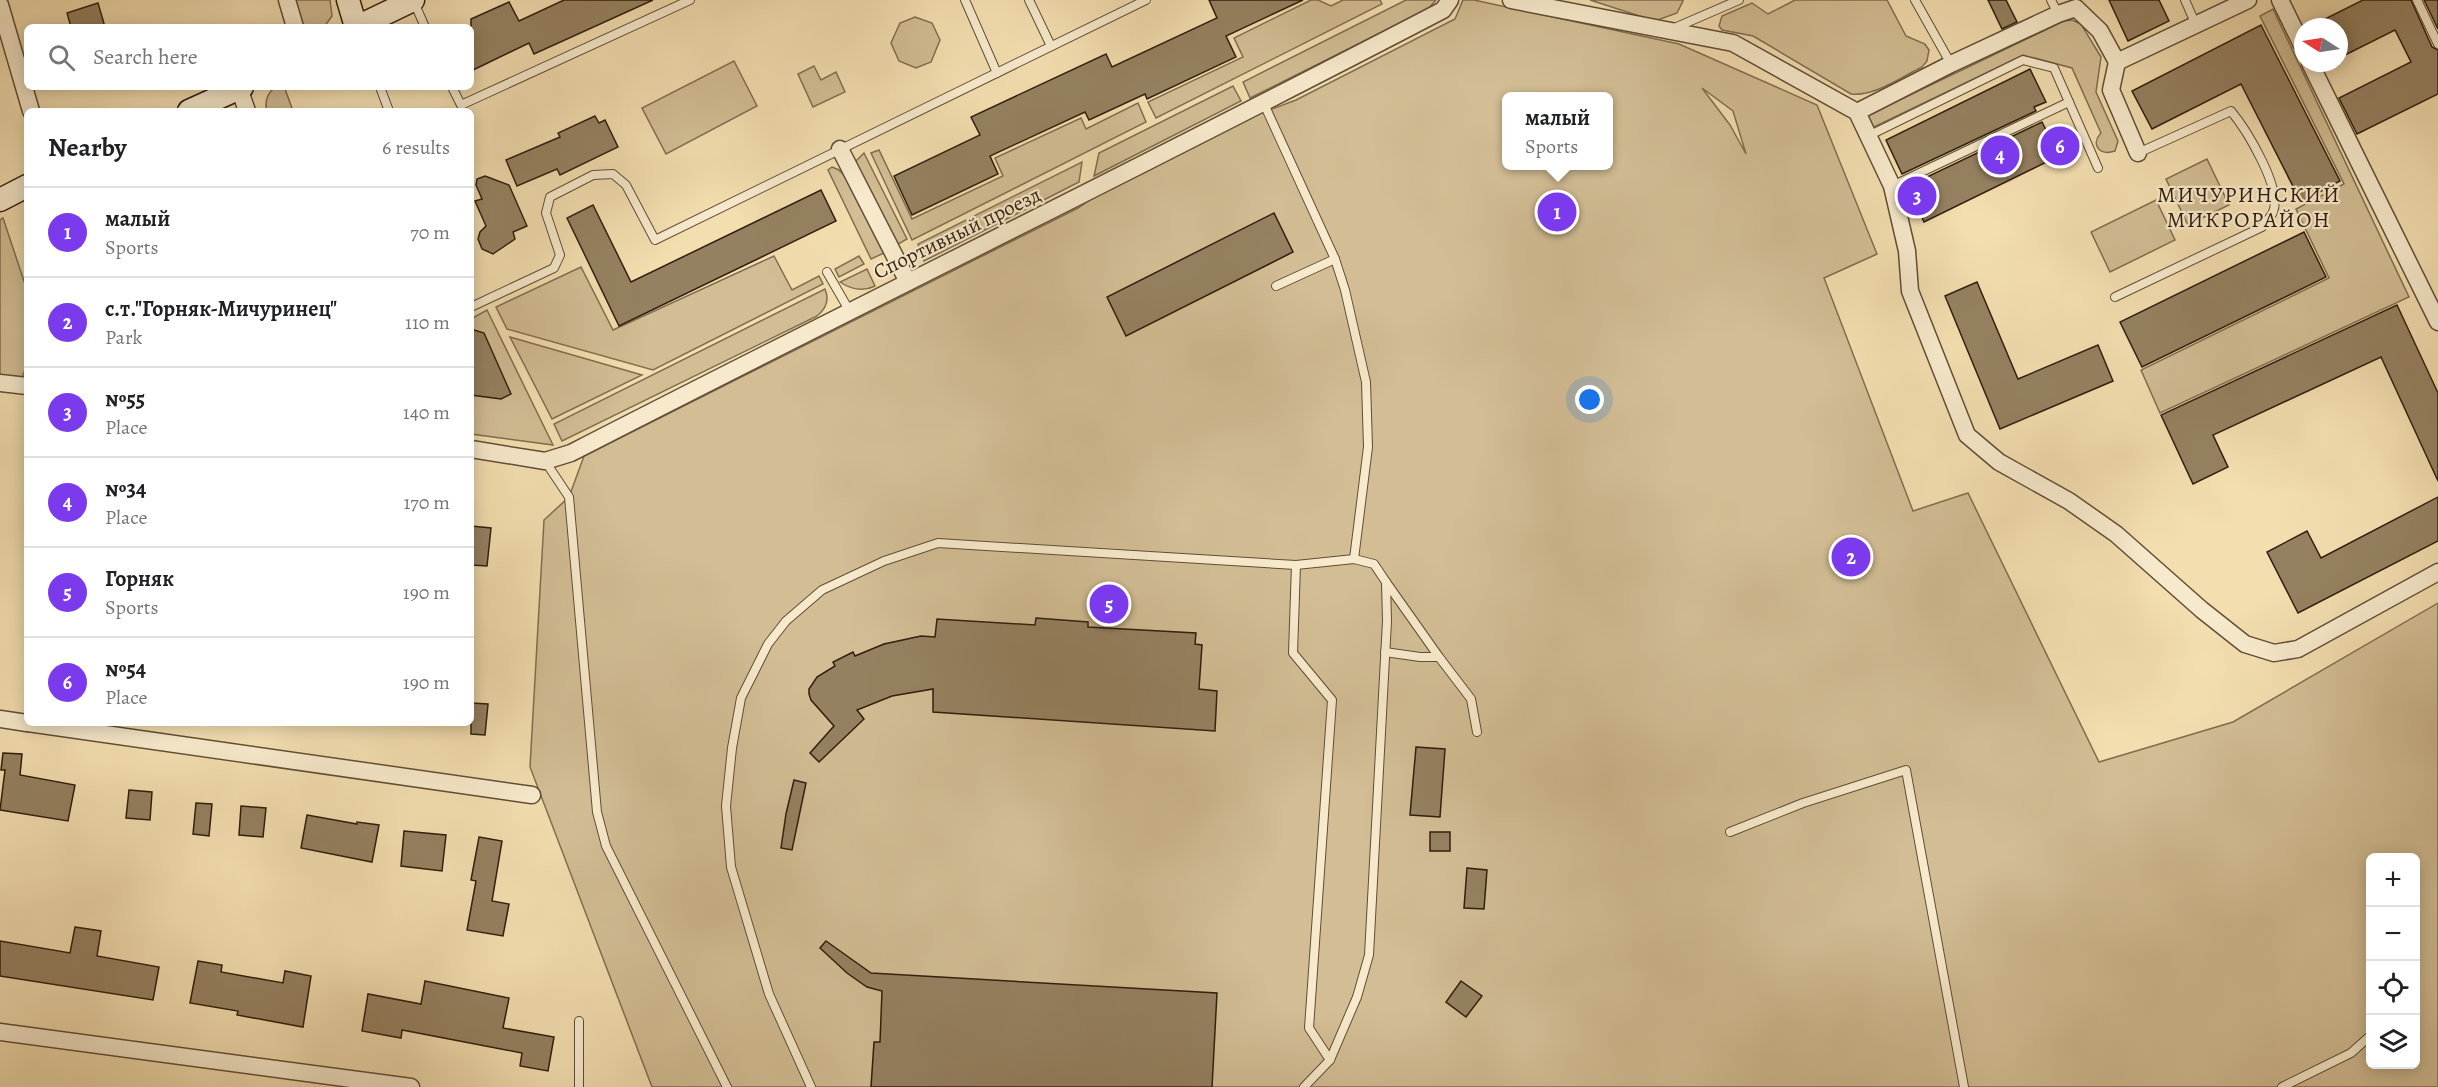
<!DOCTYPE html>
<html lang="en">
<head>
<meta charset="utf-8">
<style>
  body { margin:0; font-family:Alegreya,serif; background:#f2f2f2; color:#202124 }
  .controls { position:absolute; right:18px; bottom:18px; display:grid; overflow:hidden; border-radius:9px; box-shadow:0 3px 15px #0003 }
  .controls button { width:54px; height:54px; display:grid; place-items:center; padding:0; border:0; border-bottom:2px solid #e0e0e0; background:#fff; color:#202124; font:30px sans-serif }
  .compass { position:absolute; left:2294px; top:18px; width:54px; height:54px; border-radius:50%; background:#fff; box-shadow:0 3px 15px #0003; rotate:282deg }
  .you { position:absolute; left:1590px; top:400px; width:21px; height:21px; margin:-15px; border:4px solid #fff; border-radius:50%; background:#1a73e8; box-shadow:0 0 0 9px #1a73e833 }
  .badge { display:grid; place-items:center; width:39px; height:39px; border-radius:50%; background:#7c3aed; color:#fff; font-size:20px; font-weight:700 }
  .pin { position:absolute; translate:-50% -50%; border:3px solid #fff; box-shadow:0 2px 6px #0006 }
  .popup { position:absolute; left:1502px; top:92px; width:111px; height:78px; box-sizing:border-box; display:grid; place-content:center; border-radius:9px; background:#fff; filter:drop-shadow(0 2px 4px #0005); font-size:20px; white-space:nowrap; color:#757577 }
  .popup b { font-size:22px; color:#202124 }
  .popup::after { content:''; position:absolute; left:50%; top:100%; margin-left:-12px; border:12px solid transparent; border-top-color:#fff }
  .list { margin:0; padding:0; list-style:none }
  h2 { display:flex; justify-content:space-between; align-items:center; height:78px; margin:0; padding:0 24px; font-size:26px }
  h2 small { font-size:20px; font-weight:400; color:#757577 }
  .list li { display:grid; grid-template-columns:39px 1fr auto; gap:18px; align-items:center; box-sizing:border-box; height:90px; padding:0 24px; border-top:2px solid #e0e0e0 }
  .list b { display:block; font-size:22px; white-space:nowrap }
  .list p { margin:0; font-size:20px; white-space:nowrap; color:#757577 }
  .list em { font-size:20px; font-style:normal; color:#757577 }
  .icon { flex:none; width:33px; height:33px; fill:none; stroke:currentColor; stroke-width:2; stroke-linecap:round; stroke-linejoin:round }
  .map { position:relative; flex:none; width:2438px; height:1087px; overflow:hidden }
  .search { position:absolute; background:#fff; box-shadow:0 3px 15px #0003; left:24px; top:24px; width:450px; height:66px; display:flex; align-items:center; gap:15px; box-sizing:border-box; padding:0 21px; border-radius:9px; color:#757577; font-size:22px }
  .panel { position:absolute; background:#fff; box-shadow:0 3px 15px #0003; left:24px; top:108px; width:450px; height:618px; border-radius:9px }
  .map>svg:first-child { display:block }
  .green { fill:#d2bd94; stroke:#816d50; stroke-width:1.5; fill-rule:evenodd }
  .building { fill:#958161; stroke:#301d0c; stroke-width:1.5 }
  .lines { fill:none; stroke-linecap:round; stroke-linejoin:round }
  .lane-casing { stroke:#614d35; stroke-width:10 }
  .street-casing { stroke:#614d35; stroke-width:19 }
  .secondary-casing { stroke:#301d0c; stroke-width:25 }
  .lane { stroke:#f7eacc; stroke-width:8 }
  .street { stroke:#f7eacc; stroke-width:16 }
  .secondary { stroke:#f7eacc; stroke-width:22 }
  .labels { text-anchor:middle; stroke-width:4.5; stroke-linejoin:round; paint-order:stroke }
  .street-label { font-size:21px; fill:#301d0c; stroke:#f7eacc }
  .neighbourhood-label { font-size:22px; letter-spacing:1.5px; fill:#301d0c; stroke:#f7eacc }
</style>
</head>
<body>
<div class="map">
<svg width="2438" height="1087" viewBox="0 0 2438 1087">
  <rect width="100%" height="100%" fill="#f3deb0"/>
  <filter id="stains"><feTurbulence type="fractalNoise" baseFrequency=".00333" numOctaves="4"/><feColorMatrix values="0 0 0 0 .2 0 0 0 0 .09 0 0 0 0 .02 0 0 0 .5 -.17"/></filter>
  <radialGradient id="worn" r=".72"><stop offset=".6" stop-color="#630" stop-opacity="0"/><stop offset="1" stop-color="#630" stop-opacity=".3"/></radialGradient>
  <g class="green">
    <path d="M295,0h35l2,16 -8,11h-21z"/>
    <path d="M1311,0h7l13,6 12,-6h37l2,4 -226,114 -8,-16 95,-45 -9,-19z"/>
    <path d="M1406,0h30l-8,9 -178,89 -7,-16z"/>
    <path d="M1463,0h11l205,44 138,61 60,149 -53,24 89,233 55,-18 131,269 134,-40 205,-119v484h-1786l-122,-320 14,-247 25,-23 15,-41 494,-248 22,-15 143,-73 53,-20 159,-81zM1702,88l31,23 13,43 -16,-29zM1506,97h102v69h-102zM2370,858h46v206h-46z"/>
    <path d="M1590,0h93v1l-6,12 -22,8z"/>
    <path d="M1795,0h92l19,36 19,8 4,6 -2,11 -5,6c-21,10 -48,30 -71,27l-98,-58 -31,-6 -3,-4 3,-10 30,-13 16,11z"/>
    <path d="M2273,9l136,288 -249,116 -19,-43 188,-92 -33,-69 48,-25 -84,-168z"/>
    <path d="M915,17l17,6 8,17 -9,22 -15,6 -17,-7 -8,-18 9,-20z"/>
    <path d="M2072,20l9,4 20,33 -5,35 22,49 -3,10c-15,5 -25,-6 -14,-18l-29,-65 -49,-13 -149,72 -5,-2 -3,-5 2,-5 196,-94z"/>
    <path d="M734,61l23,45 -91,48 -24,-46z"/>
    <path d="M814,66l7,14 15,-8 9,20 -32,15 -15,-33z"/>
    <path d="M1233,86l8,15 -147,75 5,-23z"/>
    <path d="M275,87h13l-3,2 8,22h-26c-3,-10 0,-17 8,-24z"/>
    <path d="M1138,103l8,19 -234,118 -41,-87 8,-3 33,69 91,-43 -8,-18 86,-40 5,11z"/>
    <path d="M864,153l43,86 -12,7 -39,-75v-10z"/>
    <path d="M2207,159l22,46 -41,20 -22,-46z"/>
    <path d="M1082,162l-3,20 -155,79 -6,-17z"/>
    <path d="M832,167l7,3 5,5 40,78 -13,6 -43,-89z"/>
    <path d="M2156,200l19,40 -65,32 -19,-40z"/>
    <path d="M3,218l24,72v74l-5,14 -22,-3v-155z"/>
    <path d="M774,256l18,34 27,-14 4,8 -170,86 -146,-41 -11,-22 85,-40 32,63z"/>
    <path d="M859,256l5,8 -25,13 -4,-8z"/>
    <path d="M867,269l8,17c-12,6 -23,4 -35,-4z"/>
    <path d="M825,289c5,12 1,20 -8,27l-255,125 -8,-17z"/>
    <path d="M487,310l66,135 -82,-11v-115z"/>
    <path d="M510,337l132,38 -90,44z"/>
  </g>
  <g class="building">
    <path d="M564,0h89l-119,54 -5,-11 -58,28v-52l38,-17 10,19z"/>
    <path d="M1209,0h94l-77,36 10,21 -89,42 -2,-5 -56,26 -4,-8 -95,44 8,18 -86,41 -18,-39 86,-41 -9,-18 135,-63 6,13 105,-49z"/>
    <path d="M1988,0h18l11,22 -15,7z"/>
    <path d="M2109,0h50l10,21 -41,20z"/>
    <path d="M2363,0h48l21,47 6,3v44l-81,40 -18,-36 72,-36 -16,-32 -56,28v-31h-30z"/>
    <path d="M2424,0h14v29z"/>
    <path d="M98,3l7,24h-34l-4,-14z"/>
    <path d="M2261,25l79,156 -39,21 -60,-118 -89,45 -20,-38z"/>
    <path d="M2030,69l16,33 -12,5 2,4 -134,63 -16,-34z"/>
    <path d="M595,116l4,7 6,-3 13,27 -58,28 -3,-6 -40,17 -11,-26 54,-23 -2,-4z"/>
    <path d="M2042,122l9,18 10,-5 8,16 -145,71 -16,-36z"/>
    <path d="M485,176l24,9 18,41 -14,6 2,7 -22,15 -11,-5 -4,-10 2,-7 6,-6 -11,-25 7,-2 -6,-14 1,-6z"/>
    <path d="M821,190l15,31 -217,105 -52,-108 26,-13 38,77z"/>
    <path d="M1274,213l19,39 -167,84 -19,-39z"/>
    <path d="M2304,232l22,45 -184,90 -22,-45z"/>
    <path d="M1977,282l41,97 80,-34 15,36 -113,48 -55,-133z"/>
    <path d="M2397,305l41,88v88l-57,-124 -168,78 15,32 -35,17 -32,-69z"/>
    <path d="M471,329l13,4 27,61 -10,5 -30,-4z"/>
    <path d="M2438,497v44l-140,72 -31,-61 40,-21 14,27z"/>
    <path d="M471,526l20,2 -4,38 -16,-1z"/>
    <path d="M1036,618l52,4v5l108,6 -1,11 7,1 -3,44 18,2 -2,40 -282,-19v-23l-41,7 -35,14 7,9 -45,43 -9,-9 24,-27 -23,-26 -2,-6v-5l8,-12 18,-11 -2,-4 20,-10 2,4 29,-12 37,-8 14,1 2,-18 98,6z"/>
    <path d="M471,703l17,1 -3,31 -14,-1z"/>
    <path d="M1416,747l29,2 -5,68 -30,-2z"/>
    <path d="M3,753l19,1 -2,21 55,10 -7,36 -68,-11 5,-40h-4z"/>
    <path d="M794,780l12,3 -14,67 -11,-2 5,-34z"/>
    <path d="M129,790l23,2 -2,28 -24,-2z"/>
    <path d="M196,803l16,1 -3,32 -16,-2z"/>
    <path d="M241,806l25,2 -3,29 -24,-2z"/>
    <path d="M307,815l50,9v-2l22,3 -7,37 -71,-14z"/>
    <path d="M404,831l42,4 -4,36 -41,-5z"/>
    <rect x="1430" y="832" width="20" height="19"/>
    <path d="M479,837l23,4 -10,60 17,3 -6,32 -36,-6 9,-49 -5,-1z"/>
    <path d="M1467,868l20,2 -3,39 -20,-1z"/>
    <path d="M75,927l26,4 -4,25 62,11 -6,33 -153,-24v-35l70,12z"/>
    <path d="M826,941l45,32 346,20 -5,94h-341l3,-45h6l2,-51 -15,-4 -20,-14 -27,-25z"/>
    <path d="M198,961l24,4 -1,7 62,11 2,-12 26,5 -8,51 -66,-12 1,-4 -48,-8z"/>
    <path d="M425,981l84,17 -6,30 51,9 -6,34 -28,-5 2,-13 -120,-23 -1,8 -39,-7 6,-37 53,10z"/>
    <path d="M1461,981l21,15 -16,21 -20,-15z"/>
  </g>
  <g class="lines">
    <g class="lane-casing">
      <g id="lane">
        <path d="M413,0l12,27"/>
        <path d="M965,0l32,73"/>
        <path d="M1029,0l22,46"/>
        <path d="M1915,0l36,64"/>
        <path d="M2051,0l7,14"/>
        <path d="M2185,0l11,25"/>
        <path d="M2417,0l21,44"/>
        <path d="M1672,29l67,-29"/>
        <path d="M380,87l9,24"/>
        <path d="M452,87l9,18 229,-105"/>
        <path d="M1264,104l71,155 10,31 21,92 2,65 -14,112"/>
        <path d="M1868,136l155,-76 31,8 15,34"/>
        <path d="M1892,186l177,-84 29,66"/>
        <path d="M827,272l22,38"/>
        <path d="M1276,286l59,-27"/>
        <path d="M2115,297l147,-70c3,-5 9,-10 11,-15 10,-23 -27,-83 -42,-101l-93,42"/>
        <path d="M471,307l83,-39 6,-13 -14,-42 4,-16 43,-22 20,-1 13,11 29,55 491,-240"/>
        <path d="M545,461l24,36 28,315 9,34 121,241"/>
        <path d="M1296,565l-3,88 39,47 -23,328 21,32"/>
        <path d="M1386,582l53,75"/>
        <path d="M1385,652l35,5h19l32,42 6,33"/>
        <path d="M1730,832l73,-29 103,-33 58,317"/>
        <path d="M579,1087v-66"/>
        <path d="M811,1087l-42,-93 -38,-127 -5,-61 6,-58 9,-50 27,-54 18,-23 36,-31 62,-29 54,-18 358,22 58,-6 20,5 12,18 1,39 -18,334 -12,42 -27,63 -26,27"/>
        <path d="M2282,1087l69,-34 19,-17"/>
      </g>
    </g>
    <g class="street-casing">
      <g id="street">
        <path d="M287,0l8,27"/>
        <path d="M1511,0l222,43 124,69 35,74 15,65 3,40 57,144 32,27 70,39 47,33 86,76 43,34 29,9 24,-4 140,-77"/>
        <path d="M2280,0l23,47"/>
        <path d="M0,5l31,106"/>
        <path d="M2117,62l-6,28 27,63"/>
        <path d="M2310,63l128,259"/>
        <path d="M239,88l8,23"/>
        <path d="M1857,112l94,-48 107,-50 18,-6 24,23 17,31 131,-62"/>
        <path d="M840,149l68,133"/>
        <path d="M0,383l27,3"/>
        <path d="M471,449l74,12 26,-8c290,-149 583,-292 872,-443l7,-10"/>
        <path d="M0,719l27,4"/>
        <path d="M28,723l504,72"/>
        <path d="M0,1032l411,55"/>
      </g>
    </g>
    <g class="secondary-casing">
      <g id="secondary">
        <path d="M348,0l8,27"/>
        <path d="M357,27l56,-27"/>
        <path d="M189,111l53,-24"/>
        <path d="M0,200l27,-14"/>
      </g>
    </g>
    <use href="#lane" class="lane"/>
    <use href="#street" class="street"/>
    <use href="#secondary" class="secondary"/>
  </g>
  <g class="labels">
    <g class="street-label">
      <text transform="translate(957 233) rotate(-26)" y="7">Спортивный проезд</text>
    </g>
    <g class="neighbourhood-label">
      <text x="2249" y="202">МИЧУРИНСКИЙ<tspan x="2249" dy="25">МИКРОРАЙОН</tspan></text>
    </g>
  </g>
  <rect width="100%" height="100%" filter="url(#stains)"/>
  <rect width="100%" height="100%" fill="url(#worn)"/>
</svg>
<div class="controls">
<button>+</button>
<button>−</button>
<button><svg class="icon" aria-label="locate" viewBox="0 0 24 24"><circle cx="12" cy="12" r="6"/><path d="M12 2v4M12 18v4M2 12h4M18 12h4"/></svg></button>
<button><svg class="icon" aria-label="layers" viewBox="0 0 24 24"><path d="M12 4l9 5-9 5-9-5zM3 14l9 5 9-5"/></svg></button>
</div>
<svg class="compass" viewBox="-18 -18 36 36"><path d="M0-13l5 13h-10z" fill="#e53935"/><path d="M0 13l5-13h-10z" fill="#757577"/></svg>
<div class="you"></div>
<div class="pin badge" style="left:1557px;top:212px">1</div>
<div class="popup"><b>малый</b>Sports</div>
<div class="pin badge" style="left:1851px;top:557px">2</div>
<div class="pin badge" style="left:1917px;top:196px">3</div>
<div class="pin badge" style="left:2000px;top:155px">4</div>
<div class="pin badge" style="left:1109px;top:604px">5</div>
<div class="pin badge" style="left:2060px;top:146px">6</div>
<div class="search"><svg class="icon" aria-label="search" viewBox="0 0 24 24"><circle cx="10" cy="10" r="6"/><path d="M15 15l6 6"/></svg>Search here</div>
<section class="panel">
<h2>Nearby<small>6 results</small></h2>
<ul class="list">
<li><span class="badge">1</span><div><b>малый</b><p>Sports</p></div><em>70 m</em></li>
<li><span class="badge">2</span><div><b>с.т.&quot;Горняк-Мичуринец&quot;</b><p>Park</p></div><em>110 m</em></li>
<li><span class="badge">3</span><div><b>№55</b><p>Place</p></div><em>140 m</em></li>
<li><span class="badge">4</span><div><b>№34</b><p>Place</p></div><em>170 m</em></li>
<li><span class="badge">5</span><div><b>Горняк</b><p>Sports</p></div><em>190 m</em></li>
<li><span class="badge">6</span><div><b>№54</b><p>Place</p></div><em>190 m</em></li>
</ul>
</section>
</div>
</body>
</html>
